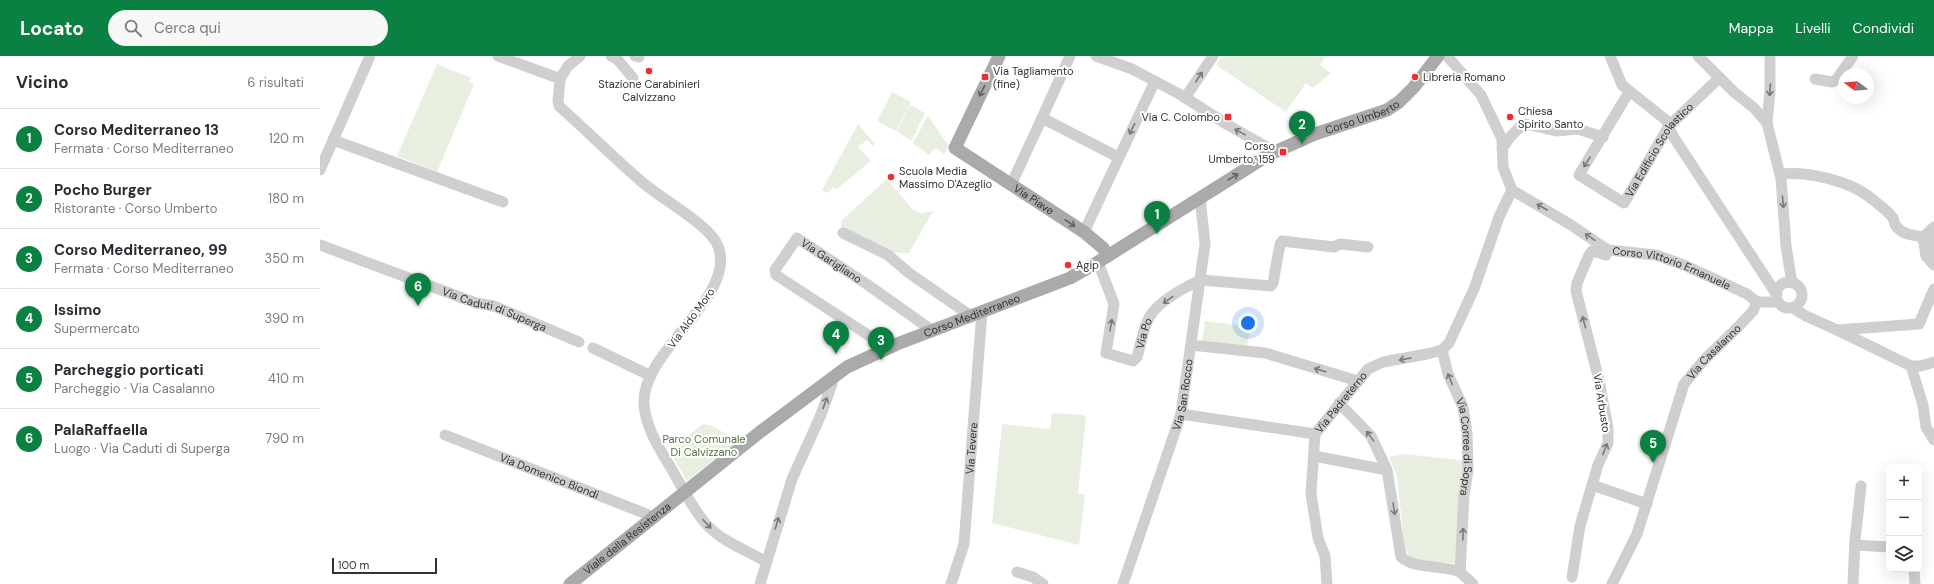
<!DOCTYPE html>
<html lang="it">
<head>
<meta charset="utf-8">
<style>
  body { margin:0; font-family:"DM Sans",sans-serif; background:#f7f7f7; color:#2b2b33 }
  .controls { position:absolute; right:12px; bottom:12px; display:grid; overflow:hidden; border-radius:6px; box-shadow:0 4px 16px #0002 }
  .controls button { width:36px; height:36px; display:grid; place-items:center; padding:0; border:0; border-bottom:1px solid #e1e1e2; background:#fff; color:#2b2b33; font:20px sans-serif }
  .compass { position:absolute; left:1518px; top:12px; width:36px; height:36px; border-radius:50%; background:#fff; box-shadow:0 4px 16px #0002; rotate:286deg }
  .scale { position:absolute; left:12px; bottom:10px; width:105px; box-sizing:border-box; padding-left:4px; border:2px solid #323232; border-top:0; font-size:11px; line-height:14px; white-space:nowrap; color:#323232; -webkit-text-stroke:3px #fff; paint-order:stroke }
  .you { position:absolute; left:928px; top:267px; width:14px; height:14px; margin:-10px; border:3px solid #fff; border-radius:50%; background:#1a73e8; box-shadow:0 0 0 6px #1a73e833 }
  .badge { display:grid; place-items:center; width:26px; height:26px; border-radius:50%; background:#0b8043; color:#fff; font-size:13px; font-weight:700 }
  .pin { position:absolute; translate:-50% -33px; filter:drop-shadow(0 1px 2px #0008) }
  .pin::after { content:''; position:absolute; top:21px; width:14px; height:12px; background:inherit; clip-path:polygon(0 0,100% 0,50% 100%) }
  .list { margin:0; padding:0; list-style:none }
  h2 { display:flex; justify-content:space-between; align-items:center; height:52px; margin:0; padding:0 16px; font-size:17px }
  h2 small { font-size:13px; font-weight:400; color:#7c7c81 }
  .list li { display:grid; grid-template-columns:26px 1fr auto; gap:12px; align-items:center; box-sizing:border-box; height:60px; padding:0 16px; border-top:1px solid #e1e1e2 }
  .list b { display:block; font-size:15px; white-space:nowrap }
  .list p { margin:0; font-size:13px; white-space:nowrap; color:#7c7c81 }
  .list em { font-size:13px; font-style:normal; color:#7c7c81 }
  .icon { flex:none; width:22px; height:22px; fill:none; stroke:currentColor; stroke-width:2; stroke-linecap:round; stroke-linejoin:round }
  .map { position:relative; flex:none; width:1614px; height:528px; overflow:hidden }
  header { display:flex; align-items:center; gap:24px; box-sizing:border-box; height:56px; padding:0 20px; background:#0b8043; color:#fff }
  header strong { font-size:19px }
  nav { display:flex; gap:22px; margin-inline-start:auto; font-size:14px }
  .search { width:280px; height:36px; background:#f7f7f7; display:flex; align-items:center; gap:10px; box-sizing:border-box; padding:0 14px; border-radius:22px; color:#7c7c81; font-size:15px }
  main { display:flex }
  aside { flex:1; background:#fff }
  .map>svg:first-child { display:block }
  .green { fill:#e8efe0 }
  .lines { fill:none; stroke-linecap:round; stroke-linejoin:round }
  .minor { stroke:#cfcfcf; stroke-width:11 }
  .major { stroke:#aaa; stroke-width:13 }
  .oneway { stroke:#797979 }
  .oneway2 { stroke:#626262 }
  .poi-dot { fill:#f12d32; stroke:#fff; stroke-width:1.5 }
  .labels { text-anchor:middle; stroke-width:4; stroke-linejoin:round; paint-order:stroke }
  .poi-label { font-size:11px; fill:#323232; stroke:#fff; text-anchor:start }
  .street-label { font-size:11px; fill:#323232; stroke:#fff }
  .park-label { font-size:11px; fill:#53723b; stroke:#fff }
</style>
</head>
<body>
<header>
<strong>Locato</strong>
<div class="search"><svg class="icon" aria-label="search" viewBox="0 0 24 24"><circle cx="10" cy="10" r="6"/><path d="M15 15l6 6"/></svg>Cerca qui</div>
<nav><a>Mappa</a><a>Livelli</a><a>Condividi</a></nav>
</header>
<main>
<aside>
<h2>Vicino<small>6 risultati</small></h2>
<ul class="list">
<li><span class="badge">1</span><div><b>Corso Mediterraneo 13</b><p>Fermata · Corso Mediterraneo</p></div><em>120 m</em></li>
<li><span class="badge">2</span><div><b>Pocho Burger</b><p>Ristorante · Corso Umberto</p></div><em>180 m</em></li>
<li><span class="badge">3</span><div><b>Corso Mediterraneo, 99</b><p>Fermata · Corso Mediterraneo</p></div><em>350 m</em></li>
<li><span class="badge">4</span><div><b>Issimo</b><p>Supermercato</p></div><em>390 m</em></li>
<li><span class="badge">5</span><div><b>Parcheggio porticati</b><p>Parcheggio · Via Casalanno</p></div><em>410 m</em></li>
<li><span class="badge">6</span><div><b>PalaRaffaella</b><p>Luogo · Via Caduti di Superga</p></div><em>790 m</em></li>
</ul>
</aside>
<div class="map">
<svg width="1614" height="528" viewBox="0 0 1614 528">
  <rect width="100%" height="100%" fill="#fff"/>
  <g class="green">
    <path d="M902,0h104l-6,9 11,8 -18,15 -7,-5 -20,29 -70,-47z"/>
    <path d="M117,8l34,14 -2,4 5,2 -37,88 -40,-16z"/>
    <path d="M572,36l19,10 -15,29 -19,-10z"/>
    <path d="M590,49l15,8 -14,28 -14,-10z"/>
    <path d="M608,60l21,30 -5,8 -9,-6 -6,7 -16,-12z"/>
    <path d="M538,68l17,20 -2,2 -6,-6 -9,7 13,14 -34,28 -4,-1 -6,5 -5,-3z"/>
    <path d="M567,123l26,31 8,3 12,-2 -24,42h-18l-50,-26v-6z"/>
    <path d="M885,265l45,6 -3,20 -45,-5z"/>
    <path d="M732,357l31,2 3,2 -8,76 7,2 -6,50 -87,-22 10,-99 48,5z"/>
    <path d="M383,368l7,1 28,16 -51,40 -18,-31z"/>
    <path d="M1084,398l64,7 -10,103 -44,-5 -9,-7 -8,-76 -8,-19z"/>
  </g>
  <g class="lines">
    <g class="minor">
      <path d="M178,0l60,22"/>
      <path d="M291,0l6,3 16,19"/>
      <path d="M315,0l4,1"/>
      <path d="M750,0l-28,62 76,39"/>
      <path d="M776,0l36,13 49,26 47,30 37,21 5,8"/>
      <path id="s1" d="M1127,0l34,39 21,44 1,28 9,23 59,35 37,25 48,5 28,10 63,29 10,8"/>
      <path d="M1290,0l12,29 44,35 7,16 104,159"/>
      <path d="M1378,0l36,36 20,16 13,15"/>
      <path d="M1450,0v35l-3,32 14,56 5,67 6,37"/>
      <path d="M241,21l7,-11 12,-10"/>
      <path d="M1495,23l17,3 4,-2 17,-24"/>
      <path d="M240,25l-2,20 1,5c28,25 55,52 83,76 18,16 68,43 76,64 20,51 -78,105 -74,159 2,23 15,43 27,63 11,19 21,40 35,56 15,17 40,26 59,37"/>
      <path id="s2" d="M1309,36l-50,83 45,28 45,-77 50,-48"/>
      <path d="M865,42l28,-42"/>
      <path d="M13,84l170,62"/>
      <path d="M1182,93l8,-12 10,-10 6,-3 30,7 22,-2 25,8"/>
      <path d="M0,114l50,-114"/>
      <path d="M1460,118c28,-3 71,7 92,25 6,5 16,12 21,19 1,2 1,6 3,8 7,9 16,9 27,11l11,-10"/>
      <path d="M691,129l31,-67"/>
      <path d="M764,176l71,-151"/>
      <path d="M523,177l45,22 21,18 62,43"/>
      <path d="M1614,180l-2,13 2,3"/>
      <path d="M1603,181l3,19 8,9"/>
      <path id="s3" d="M0,189l156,58 18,3 85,36"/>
      <path id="s4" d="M778,206l16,42 -8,49 27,8 4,-4c4,-13 6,-29 13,-41 8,-14 36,-30 51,-36l70,6 2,-3 7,-39 2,-3 52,6 6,-3 28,3"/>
      <circle cx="1469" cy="239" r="13"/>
      <path d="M1473,252l13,8 31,14 82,-6 15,-35"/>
      <path d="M1517,274l74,36h10l13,-4"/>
      <path d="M871,289l74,8 93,28"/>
      <path d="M273,292l58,28"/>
      <path id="s5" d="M568,292l-112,-73 -1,-5 22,-32 71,47 65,46"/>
      <path id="s6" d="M1122,294l6,24 15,33 4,26 1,38 -4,24 -4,77"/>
      <path d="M1591,310l12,39 3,22 8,13"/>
      <path d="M1019,347l32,33 16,34 14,87c13,12 42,8 59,15"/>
      <path d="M861,358l134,20"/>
      <path id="s7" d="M125,379l209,82"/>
      <path d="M994,400l73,14"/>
      <path d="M1272,429l55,19"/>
      <path d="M1535,489l34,2"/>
      <path d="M1594,513l1,15"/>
      <path d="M697,516l16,5 10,7"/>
      <path d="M1140,516l13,12"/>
      <path d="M1252,521l8,-51 18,-61 10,-22v-15l-9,-48 -23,-89 1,-8 12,-28 3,-4 14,4 2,-5"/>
      <path d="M440,528l32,-105 28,-62 12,-33 -1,-5"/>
      <path id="s8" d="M631,528l13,-40 18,-233"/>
      <path id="s9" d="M803,528l58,-170 24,-170 -5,-47"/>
      <path id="s10" d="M1007,528l-2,-28 -7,-18 -7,-44 4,-60 53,-65 15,-7 44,-8 15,-4 7,-7 25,-54 25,-72 13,-27"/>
      <path id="s11" d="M1292,528l25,-50 47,-150 20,-24 32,-31 17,-18 4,-9h21"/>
      <path d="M1533,528l2,-44 6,-54"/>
    </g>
    <g class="major">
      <path id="s12" d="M679,0l-44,92 129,84 19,16 5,8"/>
      <path id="s13" d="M250,528l190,-152 87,-65 50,-23 173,-66 28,-16 172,-108 45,-20 72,-24 12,-8 15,-15 24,-31"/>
    </g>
  </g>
  <defs><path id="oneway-shaft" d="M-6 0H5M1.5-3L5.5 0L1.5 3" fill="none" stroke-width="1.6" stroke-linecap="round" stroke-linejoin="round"/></defs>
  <g class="oneway">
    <use href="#oneway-shaft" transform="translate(879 21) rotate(-57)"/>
    <use href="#oneway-shaft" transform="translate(1450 34) rotate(94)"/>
    <use href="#oneway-shaft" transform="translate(812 73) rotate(116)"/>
    <use href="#oneway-shaft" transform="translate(920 76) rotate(-151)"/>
    <use href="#oneway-shaft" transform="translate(1267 106) rotate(122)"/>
    <use href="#oneway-shaft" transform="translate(1463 146) rotate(85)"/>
    <use href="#oneway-shaft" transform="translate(1222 151) rotate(-150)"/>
    <use href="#oneway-shaft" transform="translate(1270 181) rotate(-146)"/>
    <use href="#oneway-shaft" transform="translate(848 244) rotate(144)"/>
    <use href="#oneway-shaft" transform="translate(1264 266) rotate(-105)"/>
    <use href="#oneway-shaft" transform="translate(791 269) rotate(-80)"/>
    <use href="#oneway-shaft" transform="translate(1085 303) rotate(170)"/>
    <use href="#oneway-shaft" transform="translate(1000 314) rotate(-163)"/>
    <use href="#oneway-shaft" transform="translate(1130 323) rotate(-112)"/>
    <use href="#oneway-shaft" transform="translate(505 347) rotate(-70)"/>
    <use href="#oneway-shaft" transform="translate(1050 380) rotate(-126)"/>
    <use href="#oneway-shaft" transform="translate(1285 393) rotate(-69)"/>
    <use href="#oneway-shaft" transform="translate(1074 453) rotate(81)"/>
    <use href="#oneway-shaft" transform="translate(457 467) rotate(-73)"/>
    <use href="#oneway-shaft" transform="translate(387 468) rotate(47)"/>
    <use href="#oneway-shaft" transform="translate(1143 478) rotate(-88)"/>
  </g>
  <g class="oneway2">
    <use href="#oneway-shaft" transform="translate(662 35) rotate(116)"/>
    <use href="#oneway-shaft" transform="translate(913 121) rotate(-31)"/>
    <use href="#oneway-shaft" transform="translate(750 167) rotate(33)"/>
  </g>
  <g class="poi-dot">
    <circle cx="329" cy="15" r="4"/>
    <rect x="661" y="17" width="8" height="8" rx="2"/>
    <circle cx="1095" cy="21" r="4"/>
    <rect x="904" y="57" width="8" height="8" rx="2"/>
    <circle cx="1190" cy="61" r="4"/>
    <rect x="959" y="92" width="8" height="8" rx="2"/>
    <circle cx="571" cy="121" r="4"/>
    <circle cx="748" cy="209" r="4"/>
  </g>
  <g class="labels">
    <g class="poi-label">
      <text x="673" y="19">Via Tagliamento<tspan x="673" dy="13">(fine)</tspan></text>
      <text x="1103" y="25">Libreria Romano</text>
      <text x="329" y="32" text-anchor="middle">Stazione Carabinieri<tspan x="329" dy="13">Calvizzano</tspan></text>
      <text x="1198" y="59">Chiesa<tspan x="1198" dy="13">Spirito Santo</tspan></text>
      <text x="900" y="65" text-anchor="end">Via C. Colombo</text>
      <text x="955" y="94" text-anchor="end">Corso<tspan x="955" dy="13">Umberto, 159</tspan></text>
      <text x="579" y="119">Scuola Media<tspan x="579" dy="13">Massimo D'Azeglio</tspan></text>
      <text x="756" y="213">Agip</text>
    </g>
    <g class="street-label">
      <text dy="4" stroke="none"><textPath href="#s13" startOffset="927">Corso Umberto</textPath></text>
      <text dy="4" stroke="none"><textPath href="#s2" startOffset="214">Via Edificio Scolastico</textPath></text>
      <text dy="4" stroke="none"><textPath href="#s12" startOffset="196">Via Piave</textPath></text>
      <text dy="4" stroke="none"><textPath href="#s5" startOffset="219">Via Garigliano</textPath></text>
      <text dy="4" stroke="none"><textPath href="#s1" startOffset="333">Corso Vittorio Emanuele</textPath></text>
      <text dy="4" stroke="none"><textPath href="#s3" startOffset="186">Via Caduti di Superga</textPath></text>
      <text dy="4" stroke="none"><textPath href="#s13" startOffset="487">Corso Mediterraneo</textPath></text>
      <text transform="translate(371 262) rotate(-54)" y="4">Via Aldo Moro</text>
      <text dy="4" stroke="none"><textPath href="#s4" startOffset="153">Via Po</textPath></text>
      <text dy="4" stroke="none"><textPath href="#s11" startOffset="257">Via Casalanno</textPath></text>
      <text dy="4" stroke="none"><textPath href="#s9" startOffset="199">Via San Rocco</textPath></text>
      <text dy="4" stroke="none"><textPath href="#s10" startOffset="193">Via Padreterno</textPath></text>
      <text transform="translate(1282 347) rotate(81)" y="4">Via Arbusto</text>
      <text dy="4" stroke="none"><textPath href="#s6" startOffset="101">Via Corree di Sopra</textPath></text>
      <text dy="4" stroke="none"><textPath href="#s8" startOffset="138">Via Tevere</textPath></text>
      <text dy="4" stroke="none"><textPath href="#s7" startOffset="112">Via Domenico Biondi</textPath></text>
      <text dy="4" stroke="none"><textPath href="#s13" startOffset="73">Viale della Resistenza</textPath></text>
    </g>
    <g class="park-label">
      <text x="384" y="387">Parco Comunale<tspan x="384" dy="13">Di Calvizzano</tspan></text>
    </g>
  </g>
</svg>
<div class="controls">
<button>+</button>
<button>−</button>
<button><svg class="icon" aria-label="layers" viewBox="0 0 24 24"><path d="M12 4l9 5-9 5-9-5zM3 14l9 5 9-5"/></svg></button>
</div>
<svg class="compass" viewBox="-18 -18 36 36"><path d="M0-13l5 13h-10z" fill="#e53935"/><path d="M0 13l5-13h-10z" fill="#7c7c81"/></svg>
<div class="scale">100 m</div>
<div class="you"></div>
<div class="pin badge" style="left:837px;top:178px">1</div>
<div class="pin badge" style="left:982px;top:88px">2</div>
<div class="pin badge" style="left:561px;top:304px">3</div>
<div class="pin badge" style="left:516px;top:298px">4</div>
<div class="pin badge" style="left:1333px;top:407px">5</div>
<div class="pin badge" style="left:98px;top:250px">6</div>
</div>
</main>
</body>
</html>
